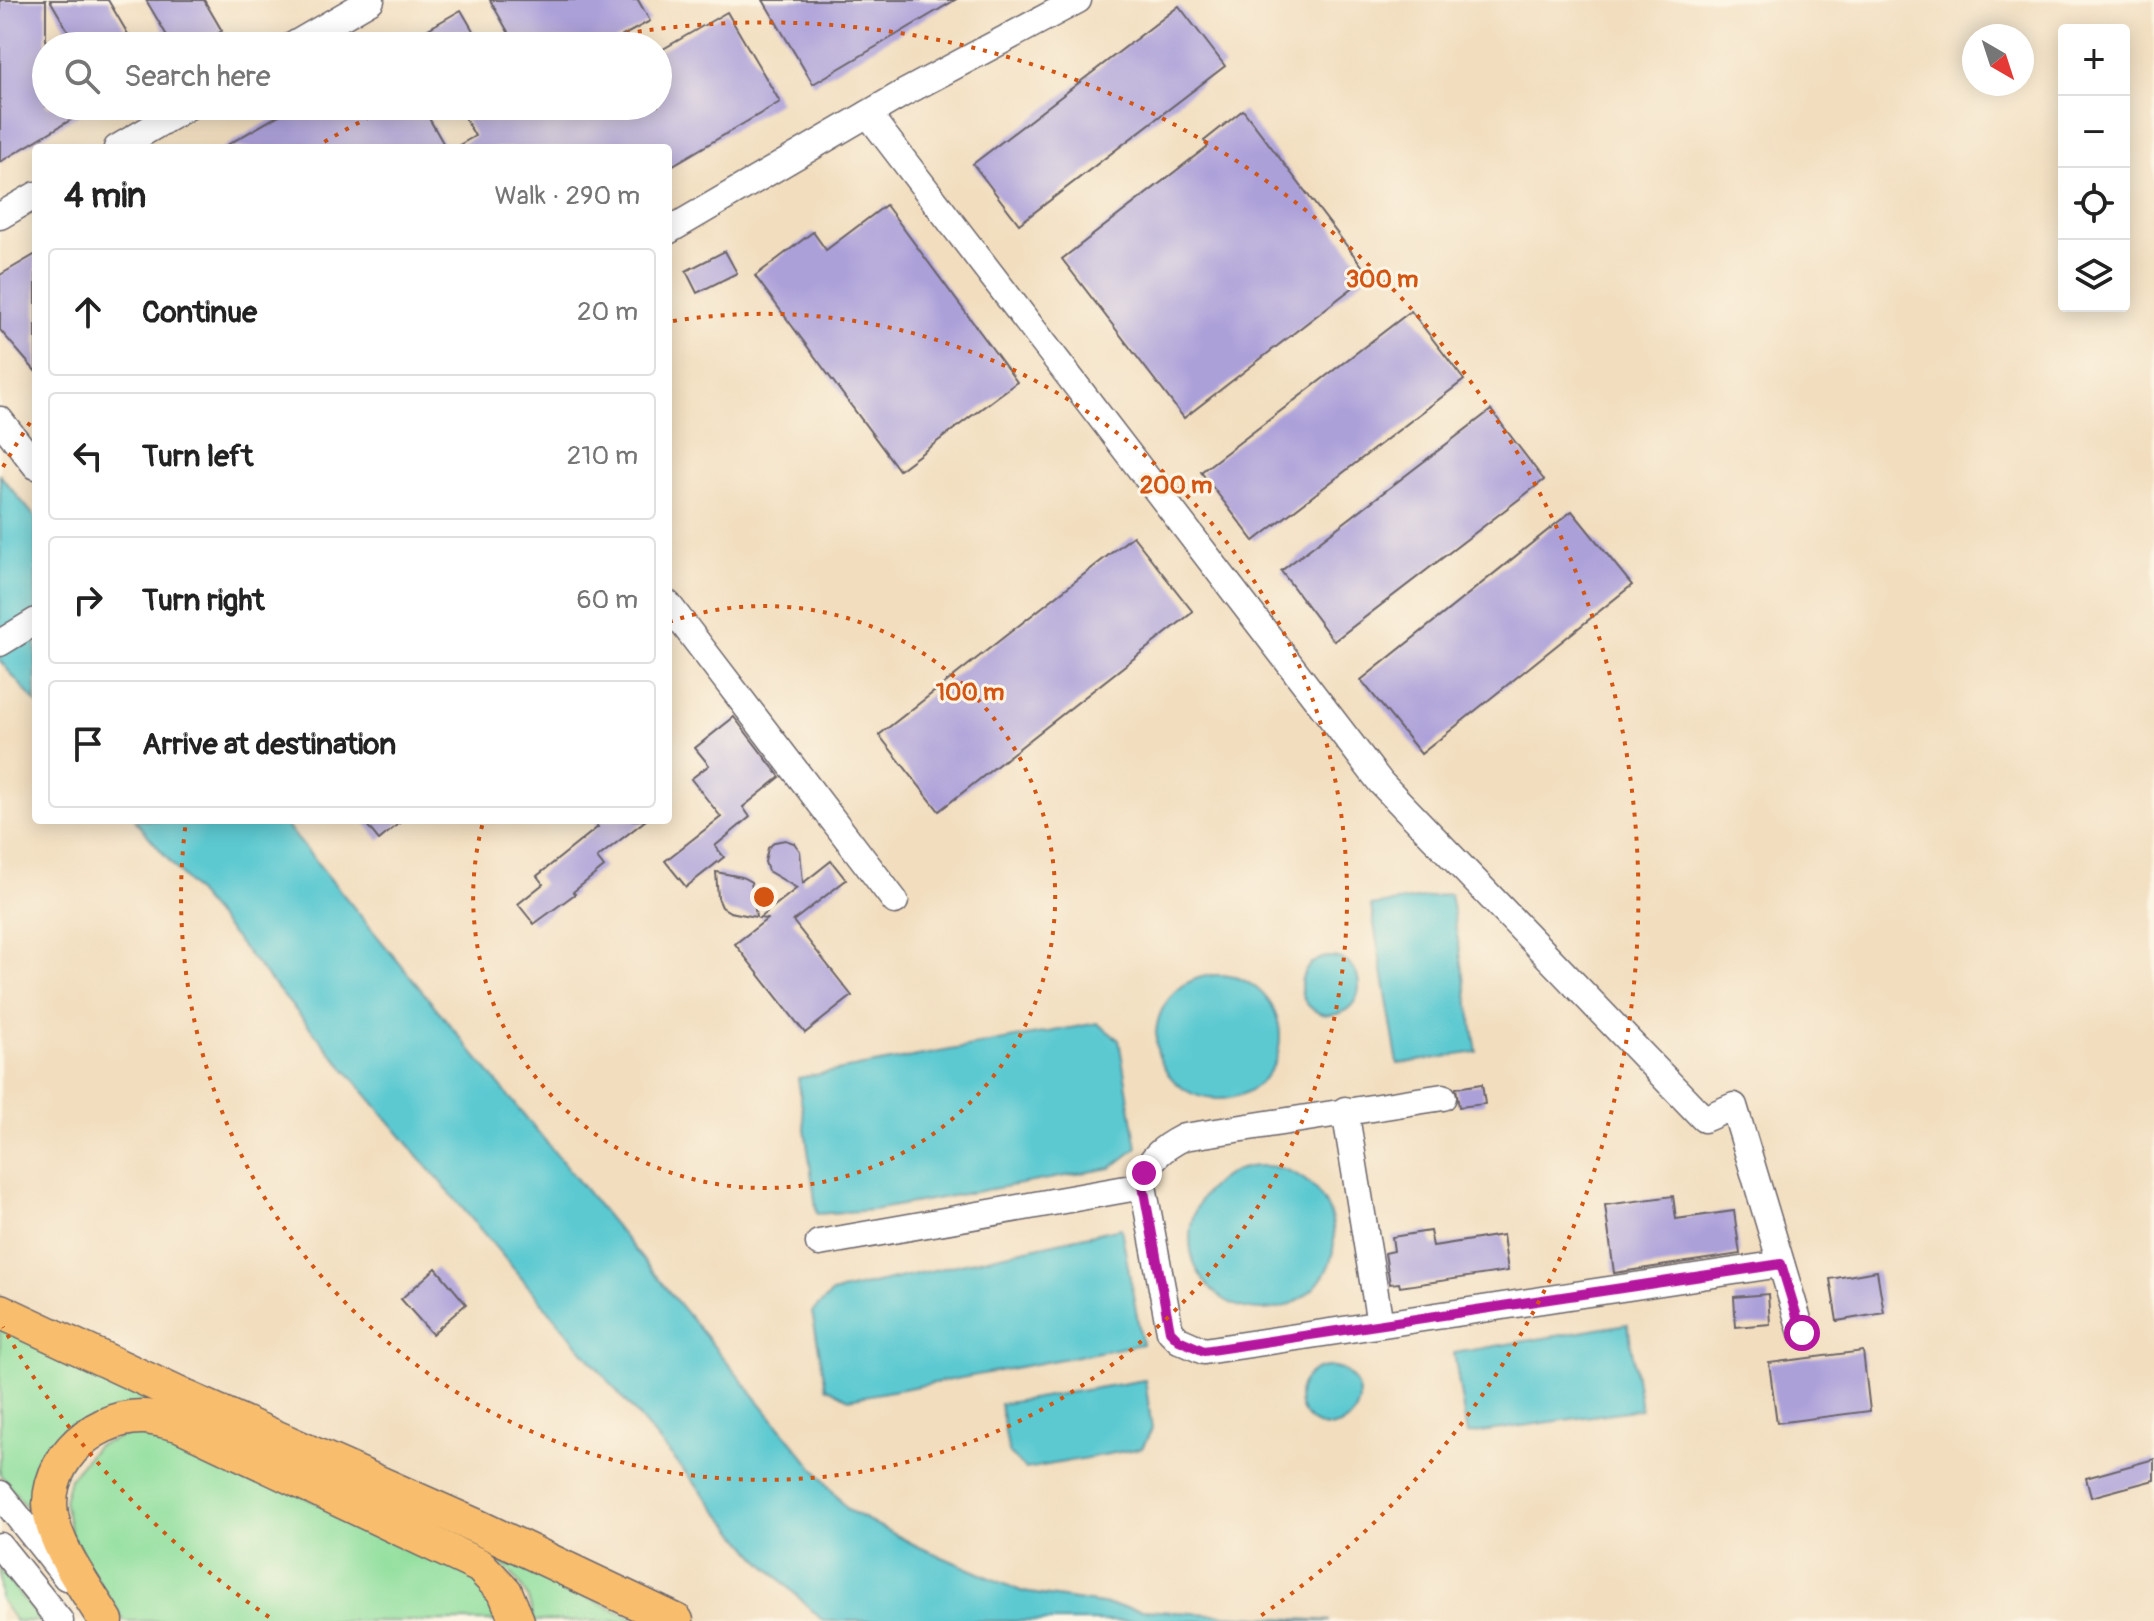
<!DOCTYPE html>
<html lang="en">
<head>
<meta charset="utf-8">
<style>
  body { margin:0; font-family:Pangolin,sans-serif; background:#f2f2f2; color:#222 }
  .controls { position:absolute; right:24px; top:24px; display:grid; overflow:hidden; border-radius:8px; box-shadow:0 4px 20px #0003 }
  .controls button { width:72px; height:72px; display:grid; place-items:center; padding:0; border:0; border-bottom:2px solid #e0e0e0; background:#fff; color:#222; font:40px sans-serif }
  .compass { position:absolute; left:1962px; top:24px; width:72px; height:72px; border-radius:50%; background:#fff; box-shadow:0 4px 20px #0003; rotate:141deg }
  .stop { position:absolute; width:24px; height:24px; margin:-18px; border:6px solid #b5179e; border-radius:50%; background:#fff }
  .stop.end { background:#b5179e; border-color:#fff; box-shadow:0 2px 8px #0008 }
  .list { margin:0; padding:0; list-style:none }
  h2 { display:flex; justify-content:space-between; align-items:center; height:104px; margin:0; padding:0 32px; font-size:34px }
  h2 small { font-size:26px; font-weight:400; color:#767676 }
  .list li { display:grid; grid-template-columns:52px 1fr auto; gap:24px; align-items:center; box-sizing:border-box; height:128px; margin:0 16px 16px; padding:0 16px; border:2px solid #e0e0e0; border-radius:8px }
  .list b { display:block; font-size:30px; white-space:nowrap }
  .list em { font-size:26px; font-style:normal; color:#767676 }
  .icon { flex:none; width:44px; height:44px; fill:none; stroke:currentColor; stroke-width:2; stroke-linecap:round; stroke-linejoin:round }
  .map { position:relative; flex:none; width:2154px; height:1621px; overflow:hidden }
  .search { position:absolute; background:#fff; box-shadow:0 4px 20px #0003; left:32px; top:32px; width:640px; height:88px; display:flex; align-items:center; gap:20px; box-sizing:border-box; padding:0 28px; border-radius:44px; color:#767676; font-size:30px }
  .panel { position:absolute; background:#fff; box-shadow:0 4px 20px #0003; left:32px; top:144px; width:640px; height:680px; border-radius:8px }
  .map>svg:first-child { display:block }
  .green { fill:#90df9e; stroke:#59806c; stroke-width:2 }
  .water { fill:#5cc9d1; stroke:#3f7686; stroke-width:2 }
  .building { fill:#aca0d9 }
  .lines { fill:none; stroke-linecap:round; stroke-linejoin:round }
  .minor-casing { stroke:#6b6469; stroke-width:29 }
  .major-casing { stroke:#6b6469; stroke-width:37 }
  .minor { stroke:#fff; stroke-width:26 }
  .major { stroke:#f9be6d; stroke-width:34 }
  .route { stroke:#b5179e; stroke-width:10 }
  .ring { fill:none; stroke:#d45411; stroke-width:4; stroke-dasharray:4 8 }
  .centre { fill:#d45411; stroke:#fcf5e5; stroke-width:4 }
  .ring-label { font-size:24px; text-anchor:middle; font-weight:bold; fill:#d45411; stroke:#fcf5e5; stroke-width:6; stroke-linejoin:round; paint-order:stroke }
</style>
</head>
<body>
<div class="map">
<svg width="2154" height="1621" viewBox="0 0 2154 1621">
  <rect width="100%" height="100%" fill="#fcf5e5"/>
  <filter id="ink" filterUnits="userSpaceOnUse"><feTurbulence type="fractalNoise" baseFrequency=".0125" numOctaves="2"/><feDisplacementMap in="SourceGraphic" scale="16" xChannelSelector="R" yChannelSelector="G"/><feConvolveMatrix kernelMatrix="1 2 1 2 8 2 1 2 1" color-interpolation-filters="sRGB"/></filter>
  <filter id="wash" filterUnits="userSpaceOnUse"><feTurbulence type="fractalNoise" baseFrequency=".006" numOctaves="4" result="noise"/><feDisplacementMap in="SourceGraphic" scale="32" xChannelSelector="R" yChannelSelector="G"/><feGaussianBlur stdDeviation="1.8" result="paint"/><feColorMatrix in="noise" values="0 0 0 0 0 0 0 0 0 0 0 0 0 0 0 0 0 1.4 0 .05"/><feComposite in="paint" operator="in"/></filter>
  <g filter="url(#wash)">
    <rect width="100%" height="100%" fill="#f2debf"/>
    <g class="green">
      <path d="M0,1326l170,78 -77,17 -54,102 -39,-49z"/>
      <path d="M138,1431l36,5 299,140 31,45h-379l-51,-74 -10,-46 6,-23 26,-32z"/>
      <path d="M484,1551l156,70h-106c-6,-36 -22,-50 -50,-70z"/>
      <path d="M0,1569l40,52h-25l-15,-22z"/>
    </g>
    <g class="water">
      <path d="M0,475l36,43v185l-36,-42z"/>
      <path d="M135,820h147l566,690 69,36 106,46 118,18 189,11h-507l-67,-65z"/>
      <path d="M1450,894l27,158 -79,12 -27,-158z"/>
      <circle cx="1330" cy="986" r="29"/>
      <circle cx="1218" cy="1037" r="62"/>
      <path d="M1097,1023l22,17 18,108 -26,20 -238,42 -56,4 -19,-136z"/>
      <circle cx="1262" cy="1238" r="72"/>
      <path d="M1121,1228l21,116 -293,55 -23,-12 -14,-75 20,-19z"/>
      <path d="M1628,1324l13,85 -174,25 -13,-81z"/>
      <circle cx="1329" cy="1397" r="30"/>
      <path d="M1145,1380l7,49 -10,19 -116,21 -17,-15 -9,-50z"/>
    </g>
    <g id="blocks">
      <g class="building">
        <path d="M0,0h46v106h48l-94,56z"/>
        <path d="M50,0h58l27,46h-58z"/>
        <path d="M146,0h58l18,31 -26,15h-23z"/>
        <path d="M490,0h148l12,21 -46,25h-88z"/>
        <path d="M763,0h192l-142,84z"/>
        <path d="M1179,6l46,60 -206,158 -46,-60z"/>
        <path d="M461,10l21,36h-58l-6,-11z"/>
        <path d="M727,12l53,90 -112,66v-20h-214l21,-12 -17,-30h200v-54z"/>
        <path d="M295,106h127l24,42h-224z"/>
        <path d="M1243,110l126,165 -185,143 -122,-159 146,-113 -4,-5z"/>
        <path d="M886,205l131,177 -118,88 -144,-194 58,-44 13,18z"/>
        <path d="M725,251l12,22 -40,20 -11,-22z"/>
        <path d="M36,254v118l-36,-42v-55z"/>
        <path d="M1411,311l53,69 -210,161 -53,-69z"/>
        <path d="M1491,410l53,70 -210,161 -53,-70z"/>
        <path d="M1572,511l60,74 -211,169 -60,-74z"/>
        <path d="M1133,536l60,76 -254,199 -60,-76z"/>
        <path d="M734,717l46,60 -37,30 7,10 -35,29 9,11 -38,30 -21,-26 56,-44 -30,-38 18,-14 -14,-17z"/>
        <path d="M363,820h40l-24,20z"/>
        <path d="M593,820h53l-49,38 7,9 -31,25 2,2 -41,30 -16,-20 25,-20 -6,-8 61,-49z"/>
        <path d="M785,840l9,3 6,8 3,32 28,-22 15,19 -53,41 59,75 -47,37 -70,-89 32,-25 -8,-1 38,-30 -29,-17 -3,-9 3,-14 7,-6z"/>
        <path d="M716,872l26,5 9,5 5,35 -26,-5 -8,-5 -4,-9z"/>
        <path d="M1482,1084l3,20 -26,3 -3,-19z"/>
        <path d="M1673,1196l3,23 58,-8 6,43 -126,19 -9,-68z"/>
        <path d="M1430,1231l3,15 70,-11 5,36 -108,16 -1,-4 -9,1 -5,-31 9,-2 -2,-14z"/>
        <path d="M436,1268l30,36 -34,30 -31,-35z"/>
        <path d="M1877,1271l7,42 -47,8 -7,-42z"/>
        <path d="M1768,1294l2,30 -34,3 -2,-30z"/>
        <path d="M1863,1351l7,60 -93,12 -8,-60z"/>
        <path d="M2154,1459v21l-63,17 -5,-19z"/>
      </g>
    </g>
  </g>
  <g filter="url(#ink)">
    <use href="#blocks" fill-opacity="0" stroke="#6b6469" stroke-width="2"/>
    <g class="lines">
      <g class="minor-casing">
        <g id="minor">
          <path d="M292,46l79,-46"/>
          <path d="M868,114l513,669 323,336 30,-13 68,227"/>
          <path d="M117,148l72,-42"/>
          <path d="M0,216l36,-21"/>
          <path d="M668,231l234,-137 176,-94"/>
          <path d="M0,420l36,46"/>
          <path d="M668,604l227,297"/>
          <path d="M0,643l36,-22"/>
          <path d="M1443,1097l-259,40c-22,11 -39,24 -41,49l27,145 9,9 25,11 577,-87"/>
          <path d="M1345,1110l35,214"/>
          <path d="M819,1243l324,-57"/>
          <path d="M0,1494l66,83"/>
          <path d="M0,1546l60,75"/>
        </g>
      </g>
      <g class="major-casing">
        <g id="major">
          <path d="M0,1311l182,85 296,131 198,94"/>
          <path d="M106,1621c-19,-31 -43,-63 -53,-97 -16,-55 36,-108 90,-107 11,0 25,5 36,7l301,142 25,26 12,29"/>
        </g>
      </g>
      <use href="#minor" class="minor"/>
      <use href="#major" class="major"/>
    </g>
  </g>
  <g class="lines" filter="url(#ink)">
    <path class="route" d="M1144,1173l-1,13 27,145 9,9 25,11 577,-87 21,69"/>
  </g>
  <g class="ring">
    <path d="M669 622A291 291 0 1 1 483 822"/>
    <path d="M673 321A583 583 0 1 1 186 821"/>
    <path d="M269 1617A874 874 0 0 1 3 1327M3 467A874 874 0 0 1 35 415M314 148A874 874 0 0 1 388 108M567 45A874 874 0 0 1 1259 1617"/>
  </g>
  <circle cx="764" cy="897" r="12" class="centre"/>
  <g class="ring-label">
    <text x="1382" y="287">300 m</text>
    <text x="1176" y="493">200 m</text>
    <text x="970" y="700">100 m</text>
  </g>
</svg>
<div class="controls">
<button>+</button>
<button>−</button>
<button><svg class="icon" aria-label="locate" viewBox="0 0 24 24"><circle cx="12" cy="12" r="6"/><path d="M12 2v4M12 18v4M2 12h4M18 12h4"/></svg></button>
<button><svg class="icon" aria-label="layers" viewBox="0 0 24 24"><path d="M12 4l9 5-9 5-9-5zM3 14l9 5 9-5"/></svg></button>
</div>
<svg class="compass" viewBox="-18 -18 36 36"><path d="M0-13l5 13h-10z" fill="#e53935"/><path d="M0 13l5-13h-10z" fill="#767676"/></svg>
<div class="stop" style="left:1802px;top:1333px"></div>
<div class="stop end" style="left:1144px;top:1173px"></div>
<div class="search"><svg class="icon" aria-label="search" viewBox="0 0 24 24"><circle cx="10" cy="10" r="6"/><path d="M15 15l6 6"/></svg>Search here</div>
<section class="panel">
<h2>4 min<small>Walk · 290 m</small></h2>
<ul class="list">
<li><svg class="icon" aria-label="ahead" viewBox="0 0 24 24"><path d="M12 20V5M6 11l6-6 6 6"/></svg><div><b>Continue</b></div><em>20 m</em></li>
<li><svg class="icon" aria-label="left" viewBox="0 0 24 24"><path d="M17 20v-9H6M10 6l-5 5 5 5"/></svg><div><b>Turn left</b></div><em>210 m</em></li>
<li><svg class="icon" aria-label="right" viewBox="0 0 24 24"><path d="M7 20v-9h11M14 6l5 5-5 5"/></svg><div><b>Turn right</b></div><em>60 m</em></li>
<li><svg class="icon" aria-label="arrive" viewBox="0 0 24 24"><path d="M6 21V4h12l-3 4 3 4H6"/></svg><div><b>Arrive at destination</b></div></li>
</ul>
</section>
</div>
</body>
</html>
